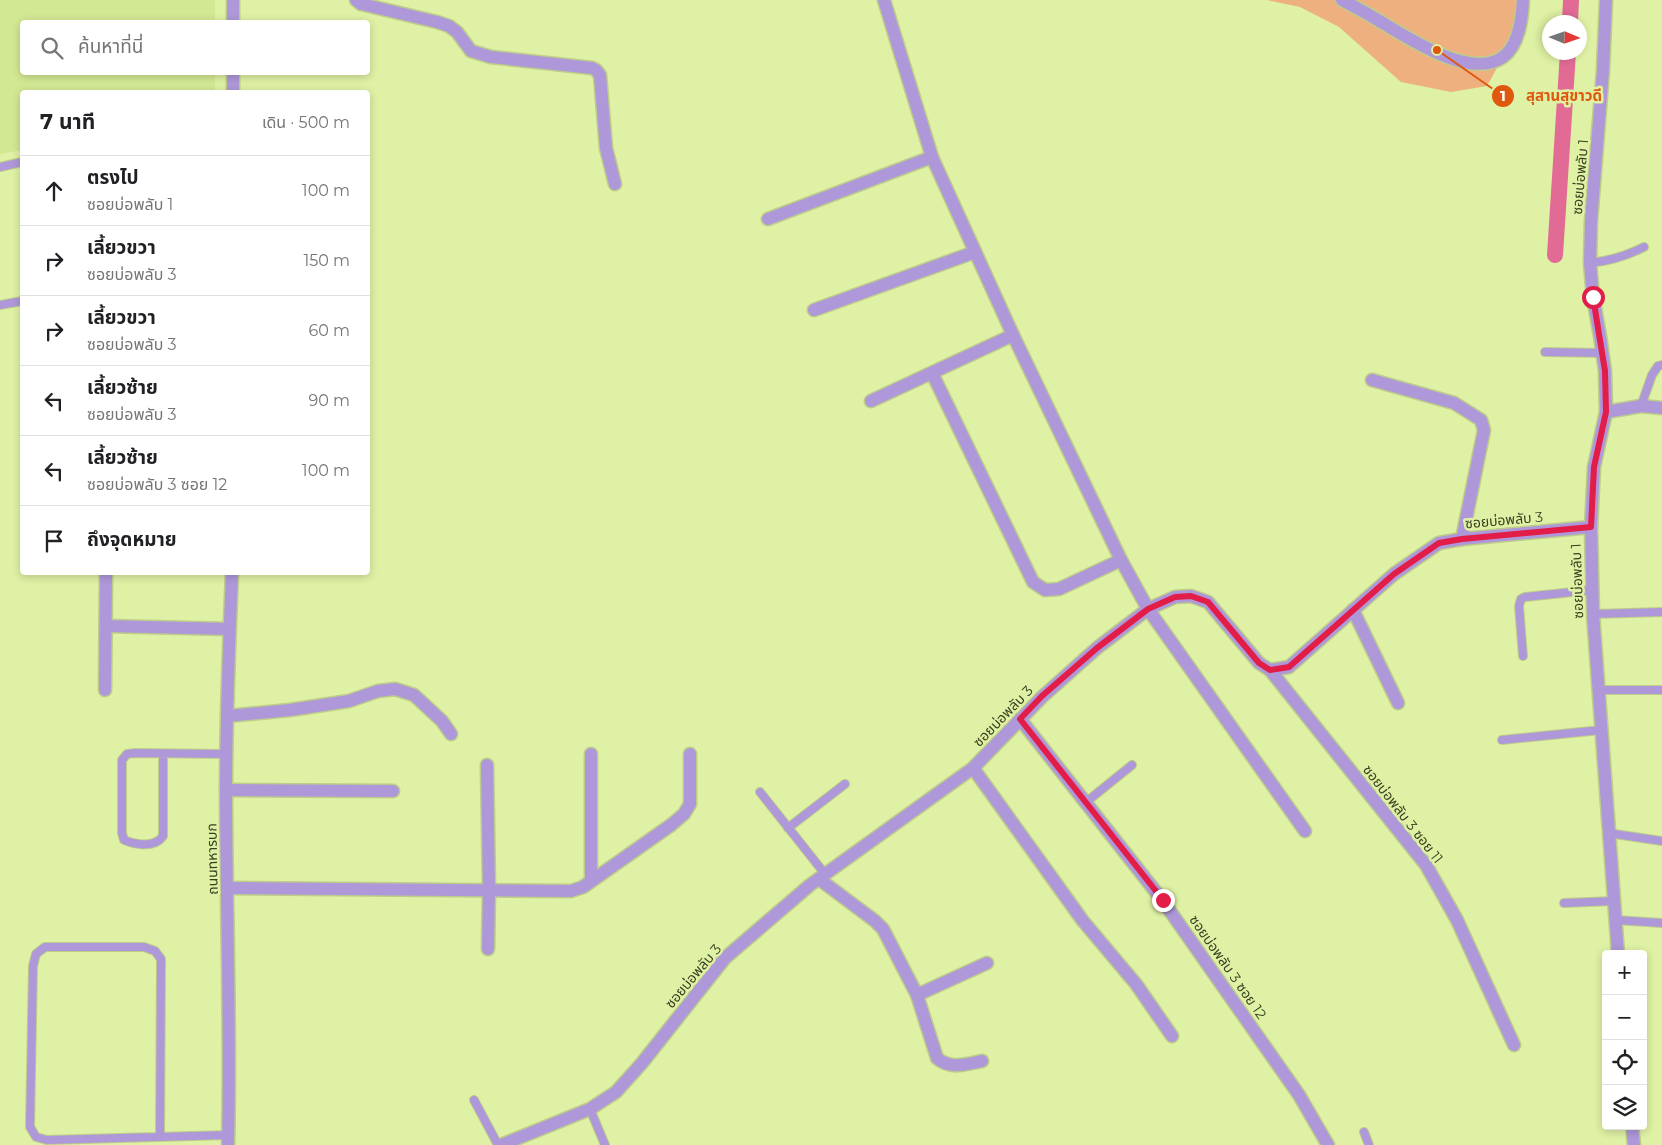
<!DOCTYPE html>
<html lang="th">
<head>
<meta charset="utf-8">
<style>
  body { margin:0; font-family:Montserrat,"Noto Sans Thai",sans-serif; background:#f6f6f6; color:#202124 }
  .controls { position:absolute; right:15px; bottom:15px; display:grid; overflow:hidden; border-radius:5px; box-shadow:0 2px 8px #0003 }
  .controls button { width:45px; height:45px; display:grid; place-items:center; padding:0; border:0; border-bottom:1px solid #e0e0e0; background:#fff; color:#202124; font:25px sans-serif }
  .compass { position:absolute; left:1542px; top:15px; width:45px; height:45px; border-radius:50%; background:#fff; box-shadow:0 2px 8px #0003; rotate:92deg }
  .stop { position:absolute; width:15px; height:15px; margin:-11px; border:4px solid #e11d48; border-radius:50%; background:#fff }
  .stop.end { background:#e11d48; border-color:#fff; box-shadow:0 1px 5px #0008 }
  .list { margin:0; padding:0; list-style:none }
  h2 { display:flex; justify-content:space-between; align-items:center; height:65px; margin:0; padding:0 20px; font-size:21px }
  h2 small { font-size:16px; font-weight:400; color:#757577 }
  .list li { display:grid; grid-template-columns:32px 1fr auto; gap:15px; align-items:center; box-sizing:border-box; height:70px; padding:0 20px; border-top:1px solid #e0e0e0 }
  .list b { display:block; font-size:19px; white-space:nowrap }
  .list p { margin:0; font-size:16px; white-space:nowrap; color:#757577 }
  .list em { font-size:16px; font-style:normal; color:#757577 }
  .icon { flex:none; width:28px; height:28px; fill:none; stroke:currentColor; stroke-width:2; stroke-linecap:round; stroke-linejoin:round }
  .map { position:relative; flex:none; width:1662px; height:1145px; overflow:hidden }
  .search { position:absolute; background:#fff; box-shadow:0 2px 8px #0003; left:20px; top:20px; width:350px; height:55px; display:flex; align-items:center; gap:12px; box-sizing:border-box; padding:0 18px; border-radius:5px; color:#757577; font-size:19px }
  .panel { position:absolute; background:#fff; box-shadow:0 2px 8px #0003; left:20px; top:90px; width:350px; height:485px; border-radius:5px }
  .map>svg:first-child { display:block }
  .built { fill:#d3e893 }
  .green { fill:#efb07f }
  .lines { fill:none; stroke-linecap:round; stroke-linejoin:round }
  .canal { stroke:#e16b95; stroke-width:16 }
  .service-casing { stroke:#becd8a; stroke-width:10 }
  .minor-casing { stroke:#becd8a; stroke-width:15 }
  .service { stroke:#ae98d9; stroke-width:8 }
  .minor { stroke:#ae98d9; stroke-width:12 }
  .route { stroke:#e11d48; stroke-width:6 }
  .labels { text-anchor:middle; stroke-width:5; stroke-linejoin:round; paint-order:stroke }
  .street-label { font-size:14px; fill:#383f20; stroke:#dff1a4 }
  .leader { fill:none; stroke:#df580d; stroke-width:2 }
  .callout-dot { fill:#df580d; stroke:#dff1a4; stroke-width:2 }
  .mark-label { font-size:15px; text-anchor:middle; font-weight:bold; fill:#fff }
  .callout-label { font-size:15px; text-anchor:middle; font-weight:bold; fill:#df580d; stroke:#dff1a4; stroke-width:5; stroke-linejoin:round; paint-order:stroke }
</style>
</head>
<body>
<div class="map">
<svg width="1662" height="1145" viewBox="0 0 1662 1145">
  <rect width="100%" height="100%" fill="#dff1a4"/>
  <path class="built" d="M0,0h215v22h-193v50l193,1v19h-193v58l-22,4z"/>
  <path class="green" d="M1267,0h256l1,1 -21,56 -16,29 -36,6 -50,-10 -62,-55 -39,-20z"/>
  <g class="lines">
    <g class="canal">
      <path d="M1570,22l1,-22"/>
      <path d="M1555,255l13,-203"/>
    </g>
    <g class="service-casing">
      <g id="service">
        <path d="M0,167l22,-5"/>
        <path d="M1590,263c20,-2 36,-7 54,-16"/>
        <path d="M0,305l22,-4"/>
        <path d="M1545,352l58,1"/>
        <path d="M1641,406l11,-31 6,-9 4,-1"/>
        <path d="M1593,614l69,-2"/>
        <path d="M1523,656l-4,-50 2,-7 4,-2 67,-7"/>
        <path d="M1598,690h64"/>
        <path d="M1502,740l99,-10"/>
        <path d="M163,754v82c-8,12 -27,9 -39,4l-2,-7v-73l5,-6 8,-1 91,1"/>
        <path d="M760,792l65,82"/>
        <path d="M1085,803l47,-38"/>
        <path d="M788,828l57,-44"/>
        <path d="M1608,833l54,8"/>
        <path d="M1564,903l50,-2"/>
        <path d="M1615,920l47,3"/>
        <path d="M474,1100l24,45"/>
        <path d="M590,1109l15,36"/>
        <path d="M1364,1132l5,13"/>
        <path d="M160,1137l1,-178 -6,-8 -11,-4h-99l-9,7 -3,12 -3,161 6,10 11,3 182,-5"/>
      </g>
    </g>
    <g class="minor-casing">
      <g id="minor">
        <path d="M233,0v22"/>
        <path d="M356,0l5,4 76,18 12,4 8,6 14,19 20,6 101,11 4,2 4,5 6,73 9,36"/>
        <path d="M884,0l48,157 81,178 108,225 27,49 157,222"/>
        <path d="M1342,0c11,6 23,12 34,19 29,17 94,62 127,38 16,-12 19,-38 20,-57"/>
        <path d="M1606,0l-3,70 -12,151 -1,42 3,34 7,39 5,35 1,41 -12,55 -3,60 2,87 25,340"/>
        <path d="M233,72v20"/>
        <path d="M768,219l164,-62"/>
        <path d="M814,310l161,-58"/>
        <path d="M932,373l101,209 12,8 14,-1 62,-29"/>
        <path d="M1372,380l82,23 27,17 3,10 -22,109"/>
        <path d="M871,401l142,-66"/>
        <path d="M1606,412l35,-6 21,2"/>
        <path d="M1353,610l45,93"/>
        <path d="M106,626l123,3"/>
        <path d="M1270,670l156,195 31,55 57,125"/>
        <path d="M105,690l1,-118"/>
        <path d="M227,716l63,-6 59,-9 29,-10 17,-2 19,6 28,26 9,13"/>
        <path d="M1020,719l143,182 136,194 29,50"/>
        <path d="M591,754v127"/>
        <path d="M487,765l2,124 -1,60"/>
        <path d="M973,768l110,153 53,63 36,52"/>
        <path d="M226,790l167,1"/>
        <path d="M819,879l56,42 8,8 34,66 20,63c13,12 30,6 45,3"/>
        <path d="M228,888l343,3 12,-4 88,-62 13,-11 6,-10v-50"/>
        <path d="M917,995l70,-32"/>
        <path d="M1632,1126l2,19"/>
        <path d="M228,1145c3,-119 -2,-238 -2,-356 0,-73 3,-145 6,-217"/>
        <path d="M501,1145l89,-36 26,-17 26,-29 83,-105 85,-73 163,-117 69,-71 55,-49 51,-39 27,-12 16,-1 17,6 51,61 11,7 19,-3 105,-93 45,-31 23,-4 129,-12"/>
      </g>
    </g>
    <use href="#service" class="service"/>
    <use href="#minor" class="minor"/>
  </g>
  <g class="lines">
    <path class="route" d="M1163,900l-143,-181 22,-23 55,-48 51,-39 27,-12 16,-1 17,6 51,61 11,7 19,-3 105,-93 45,-31 23,-4 129,-12 3,-60 12,-55 -1,-41 -12,-74"/>
  </g>
  <g class="labels">
    <g class="street-label">
      <text transform="translate(1580 177) rotate(-85)" y="5">ซอยบ่อพลับ 1</text>
      <text transform="translate(1504 520) rotate(-5)" y="5">ซอยบ่อพลับ 3</text>
      <text transform="translate(1577 581) rotate(-92)" y="5">ซอยบ่อพลับ 1</text>
      <text transform="translate(1003 716) rotate(-46)" y="5">ซอยบ่อพลับ 3</text>
      <text transform="translate(1403 814) rotate(52)" y="5">ซอยบ่อพลับ 3 ซอย 11</text>
      <text transform="translate(212 859) rotate(-91)" y="5">ถนนทหารบก</text>
      <text transform="translate(1228 967) rotate(55)" y="5">ซอยบ่อพลับ 3 ซอย 12</text>
      <text transform="translate(693 976) rotate(-50)" y="5">ซอยบ่อพลับ 3</text>
    </g>
  </g>
  <path class="leader" d="M1437 50L1503 96"/>
  <g class="callout-dot">
    <circle cx="1437" cy="50" r="5"/>
    <circle cx="1503" cy="96" r="12"/>
  </g>
  <g class="mark-label">
    <text x="1503" y="101">1</text>
  </g>
  <g class="callout-label">
    <text x="1564" y="101">สุสานสุขาวดี</text>
  </g>
</svg>
<div class="controls">
<button>+</button>
<button>−</button>
<button><svg class="icon" aria-label="locate" viewBox="0 0 24 24"><circle cx="12" cy="12" r="6"/><path d="M12 2v4M12 18v4M2 12h4M18 12h4"/></svg></button>
<button><svg class="icon" aria-label="layers" viewBox="0 0 24 24"><path d="M12 4l9 5-9 5-9-5zM3 14l9 5 9-5"/></svg></button>
</div>
<svg class="compass" viewBox="-18 -18 36 36"><path d="M0-13l5 13h-10z" fill="#e53935"/><path d="M0 13l5-13h-10z" fill="#757577"/></svg>
<div class="stop" style="left:1593px;top:297px"></div>
<div class="stop end" style="left:1163px;top:900px"></div>
<div class="search"><svg class="icon" aria-label="search" viewBox="0 0 24 24"><circle cx="10" cy="10" r="6"/><path d="M15 15l6 6"/></svg>ค้นหาที่นี่</div>
<section class="panel">
<h2>7 นาที<small>เดิน · 500 m</small></h2>
<ul class="list">
<li><svg class="icon" aria-label="ahead" viewBox="0 0 24 24"><path d="M12 20V5M6 11l6-6 6 6"/></svg><div><b>ตรงไป</b><p>ซอยบ่อพลับ 1</p></div><em>100 m</em></li>
<li><svg class="icon" aria-label="right" viewBox="0 0 24 24"><path d="M7 20v-9h11M14 6l5 5-5 5"/></svg><div><b>เลี้ยวขวา</b><p>ซอยบ่อพลับ 3</p></div><em>150 m</em></li>
<li><svg class="icon" aria-label="right" viewBox="0 0 24 24"><path d="M7 20v-9h11M14 6l5 5-5 5"/></svg><div><b>เลี้ยวขวา</b><p>ซอยบ่อพลับ 3</p></div><em>60 m</em></li>
<li><svg class="icon" aria-label="left" viewBox="0 0 24 24"><path d="M17 20v-9H6M10 6l-5 5 5 5"/></svg><div><b>เลี้ยวซ้าย</b><p>ซอยบ่อพลับ 3</p></div><em>90 m</em></li>
<li><svg class="icon" aria-label="left" viewBox="0 0 24 24"><path d="M17 20v-9H6M10 6l-5 5 5 5"/></svg><div><b>เลี้ยวซ้าย</b><p>ซอยบ่อพลับ 3 ซอย 12</p></div><em>100 m</em></li>
<li><svg class="icon" aria-label="arrive" viewBox="0 0 24 24"><path d="M6 21V4h12l-3 4 3 4H6"/></svg><div><b>ถึงจุดหมาย</b></div></li>
</ul>
</section>
</div>
</body>
</html>
